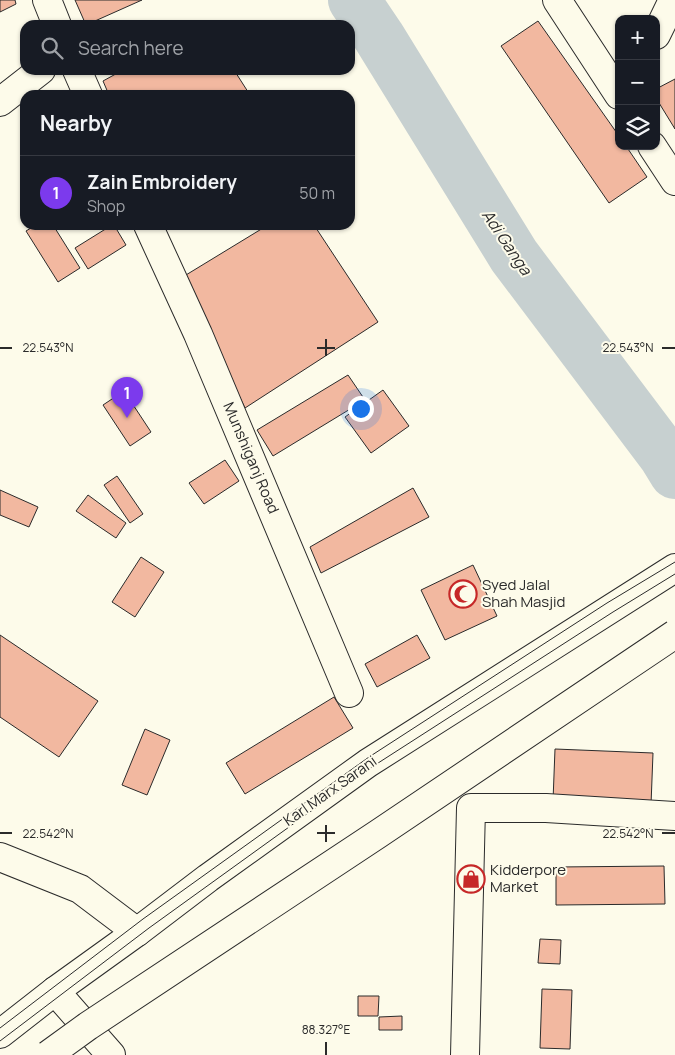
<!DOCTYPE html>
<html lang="en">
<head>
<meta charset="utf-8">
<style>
  body { margin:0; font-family:Manrope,sans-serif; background:#242831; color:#f1f3f6 }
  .controls { position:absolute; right:15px; top:15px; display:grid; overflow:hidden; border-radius:10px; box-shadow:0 1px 4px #0004 }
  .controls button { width:45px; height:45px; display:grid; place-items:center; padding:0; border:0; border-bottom:1px solid #363941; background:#171b24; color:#f1f3f6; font:25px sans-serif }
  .you { position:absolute; left:360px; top:408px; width:18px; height:18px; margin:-12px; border:4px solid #fff; border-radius:50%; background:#1a73e8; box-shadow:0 0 0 8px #1a73e833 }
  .badge { display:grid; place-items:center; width:32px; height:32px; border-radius:50%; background:#7c3aed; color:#fff; font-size:16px; font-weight:700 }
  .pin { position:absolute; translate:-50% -41px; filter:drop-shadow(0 1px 2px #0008) }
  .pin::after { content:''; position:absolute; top:26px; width:18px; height:15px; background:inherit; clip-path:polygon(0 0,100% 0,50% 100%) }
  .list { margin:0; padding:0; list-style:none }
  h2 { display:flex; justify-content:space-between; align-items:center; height:65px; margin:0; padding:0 20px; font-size:21px }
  h2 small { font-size:16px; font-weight:400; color:#9ea1a6 }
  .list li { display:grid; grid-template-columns:32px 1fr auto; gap:15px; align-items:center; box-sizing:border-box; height:75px; padding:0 20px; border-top:1px solid #363941 }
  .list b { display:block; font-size:19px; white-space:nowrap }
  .list p { margin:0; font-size:16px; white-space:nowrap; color:#9ea1a6 }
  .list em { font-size:16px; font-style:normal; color:#9ea1a6 }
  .icon { flex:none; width:28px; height:28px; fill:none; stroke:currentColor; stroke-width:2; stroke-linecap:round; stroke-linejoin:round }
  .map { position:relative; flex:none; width:675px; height:1055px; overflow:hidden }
  .search { position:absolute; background:#171b24; box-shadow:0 1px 4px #0004; left:20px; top:20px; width:335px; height:55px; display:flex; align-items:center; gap:12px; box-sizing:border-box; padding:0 18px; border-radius:15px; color:#9ea1a6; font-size:19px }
  .panel { position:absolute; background:#171b24; box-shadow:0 1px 4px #0004; left:20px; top:90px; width:335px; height:140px; border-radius:15px }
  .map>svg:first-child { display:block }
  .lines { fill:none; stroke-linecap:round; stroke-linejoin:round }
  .river { stroke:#c7d0d0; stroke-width:52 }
  .building { fill:#f2b8a0; stroke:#2b2b2b }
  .minor-casing { stroke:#2b2b2b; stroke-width:30 }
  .major-casing { stroke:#2b2b2b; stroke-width:30 }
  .minor { stroke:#fdfbea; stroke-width:28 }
  .major { stroke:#fdfbea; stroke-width:28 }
  .tram { stroke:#2b2b2b; stroke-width:1 }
  .major-bridge-casing { stroke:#2b2b2b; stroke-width:30; stroke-linecap:butt }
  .major-bridge { stroke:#fdfbea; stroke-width:28 }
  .ticks { fill:none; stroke:#2b2b2b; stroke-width:2 }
  .labels { text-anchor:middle; stroke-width:4; stroke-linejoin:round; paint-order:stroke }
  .street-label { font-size:15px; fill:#2b2b2b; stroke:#fdfbea }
  .poi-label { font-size:15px; fill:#2b2b2b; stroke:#fdfbea; text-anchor:start }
  .water-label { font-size:16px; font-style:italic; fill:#2b2b2b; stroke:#fdfbea }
  .ticks-label { font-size:12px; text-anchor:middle; fill:#2b2b2b; stroke:#fdfbea; stroke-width:4; stroke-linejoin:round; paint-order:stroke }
</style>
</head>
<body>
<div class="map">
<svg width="675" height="1055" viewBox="0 0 675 1055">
  <rect width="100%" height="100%" fill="#fdfbea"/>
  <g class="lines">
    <path class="river" d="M354,0l25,37 135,219 150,199 11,18"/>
  </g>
  <g class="building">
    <path d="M0,0h15l1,4 -16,8z"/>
    <path d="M75,0h67l-56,25z"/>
    <path d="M538,21l81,115v10h7l21,31 -38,26 -108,-157z"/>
    <path d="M123,70h111l16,25h-141l-6,-14z"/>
    <path d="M675,79v50l-19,-31v-9z"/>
    <path d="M36,225h17l27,43 -22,14 -32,-51z"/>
    <path d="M112,225h2l12,20 -38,24 -13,-21z"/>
    <path d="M268,225h46l64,97 -133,86 -64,-130z"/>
    <path d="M348,375l17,25 -92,56 -16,-26z"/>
    <path d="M383,390l26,36 -38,27 -26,-36z"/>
    <path d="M124,391l27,41 -21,14 -27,-41z"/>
    <path d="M225,460l14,21 -35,23 -15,-21z"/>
    <path d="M117,476l26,38 -13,9 -26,-38z"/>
    <path d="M413,488l16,29 -108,56 -11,-26z"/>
    <path d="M0,490l38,17 -9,20 -29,-12z"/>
    <path d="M88,495l38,28 -10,15 -40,-27z"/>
    <path d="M141,557l23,15 -29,45 -23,-15z"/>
    <path d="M473,565l24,51 -52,24 -24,-50z"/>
    <path d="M0,635l98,66 -39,56 -59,-40z"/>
    <path d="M417,635l13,23 -53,29 -12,-23z"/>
    <path d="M334,697l19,31 -108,66 -19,-31z"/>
    <path d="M145,729l25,11 -23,55 -25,-10z"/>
    <path d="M555,749l98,4 -2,52 -98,-4z"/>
    <path d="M664,866l1,38 -109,1v-38z"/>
    <path d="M540,939l21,1 -1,24 -22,-1z"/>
    <path d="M542,989l30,1 -2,59 -30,-1z"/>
    <path d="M358,996h21l-1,20h-20z"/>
    <path d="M402,1016v14h-23v-13z"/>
  </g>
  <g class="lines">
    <g class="minor-casing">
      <g id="minor">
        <path d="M47,0l10,25"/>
        <path d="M557,0l62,95"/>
        <path d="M656,35l17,-35"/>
        <path d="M77,70l11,25"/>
        <path d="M0,102l41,-32"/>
        <path d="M652,146l23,35"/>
        <path d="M148,225l50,109 151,359"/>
        <path d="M0,857l80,32 57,43"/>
        <path d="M55,991l56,64"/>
        <path d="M465,1055l6,-247h75l129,8"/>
      </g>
    </g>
    <g class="major-casing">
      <path id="major" d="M0,1034l55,-43 82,-59 71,-54 160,-115 307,-195"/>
    </g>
    <use href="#minor" class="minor"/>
    <use href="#major" class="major"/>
    <g class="tram">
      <path d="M0,1028l143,-109 226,-162 238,-154 68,-41"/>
      <path d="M0,1041l149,-113 226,-163 238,-153 62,-38"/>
    </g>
    <g class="major-bridge-casing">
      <path id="major-bridge" d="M48,1055l40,-29 290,-192 297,-200"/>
    </g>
    <use href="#major-bridge" class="major-bridge"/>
  </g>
  <path class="ticks" d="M326,339v17M0,348h12M317,348h18M662,348h13M326,825v17M0,833h12M317,833h18M662,833h13M326,1042v13"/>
  <defs>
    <g id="mosque-ring" transform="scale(1.4375)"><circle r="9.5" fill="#fdfbea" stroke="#c62828" stroke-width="1.5"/><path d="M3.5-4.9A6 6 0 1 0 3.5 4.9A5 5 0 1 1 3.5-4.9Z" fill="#c62828"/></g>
    <g id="shop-ring" transform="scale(1.4375)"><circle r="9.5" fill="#fdfbea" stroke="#c62828" stroke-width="1.5"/><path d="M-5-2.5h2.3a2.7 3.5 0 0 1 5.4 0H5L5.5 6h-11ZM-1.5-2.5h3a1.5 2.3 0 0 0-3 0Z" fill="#c62828"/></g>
  </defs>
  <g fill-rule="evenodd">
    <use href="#mosque-ring" x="463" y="594"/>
    <use href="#shop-ring" x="471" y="879"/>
  </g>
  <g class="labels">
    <g class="street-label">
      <text transform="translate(251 458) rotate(67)" y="5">Munshiganj Road</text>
      <text transform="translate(330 791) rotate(-35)" y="5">Karl Marx Sarani</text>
    </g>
    <g class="poi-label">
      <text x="482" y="590">Syed Jalal<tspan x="482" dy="17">Shah Masjid</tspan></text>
      <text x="490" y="875">Kidderpore<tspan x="490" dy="17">Market</tspan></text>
    </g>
    <g class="water-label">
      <text transform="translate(507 242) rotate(56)" y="6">Adi Ganga</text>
    </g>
  </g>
  <g class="ticks-label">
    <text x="48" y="352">22.543°N</text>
    <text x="628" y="352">22.543°N</text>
    <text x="48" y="838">22.542°N</text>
    <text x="628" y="838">22.542°N</text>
    <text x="326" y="1034">88.327°E</text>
  </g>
</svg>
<div class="controls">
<button>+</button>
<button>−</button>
<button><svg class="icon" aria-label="layers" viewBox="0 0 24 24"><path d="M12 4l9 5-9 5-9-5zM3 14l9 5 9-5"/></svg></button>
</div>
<div class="you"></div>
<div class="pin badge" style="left:127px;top:418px">1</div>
<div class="search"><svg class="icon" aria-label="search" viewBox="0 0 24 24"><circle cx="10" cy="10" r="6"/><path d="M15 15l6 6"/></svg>Search here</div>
<section class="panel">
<h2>Nearby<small></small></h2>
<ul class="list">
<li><span class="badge">1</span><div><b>Zain Embroidery</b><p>Shop</p></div><em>50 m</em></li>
</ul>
</section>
</div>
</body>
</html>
